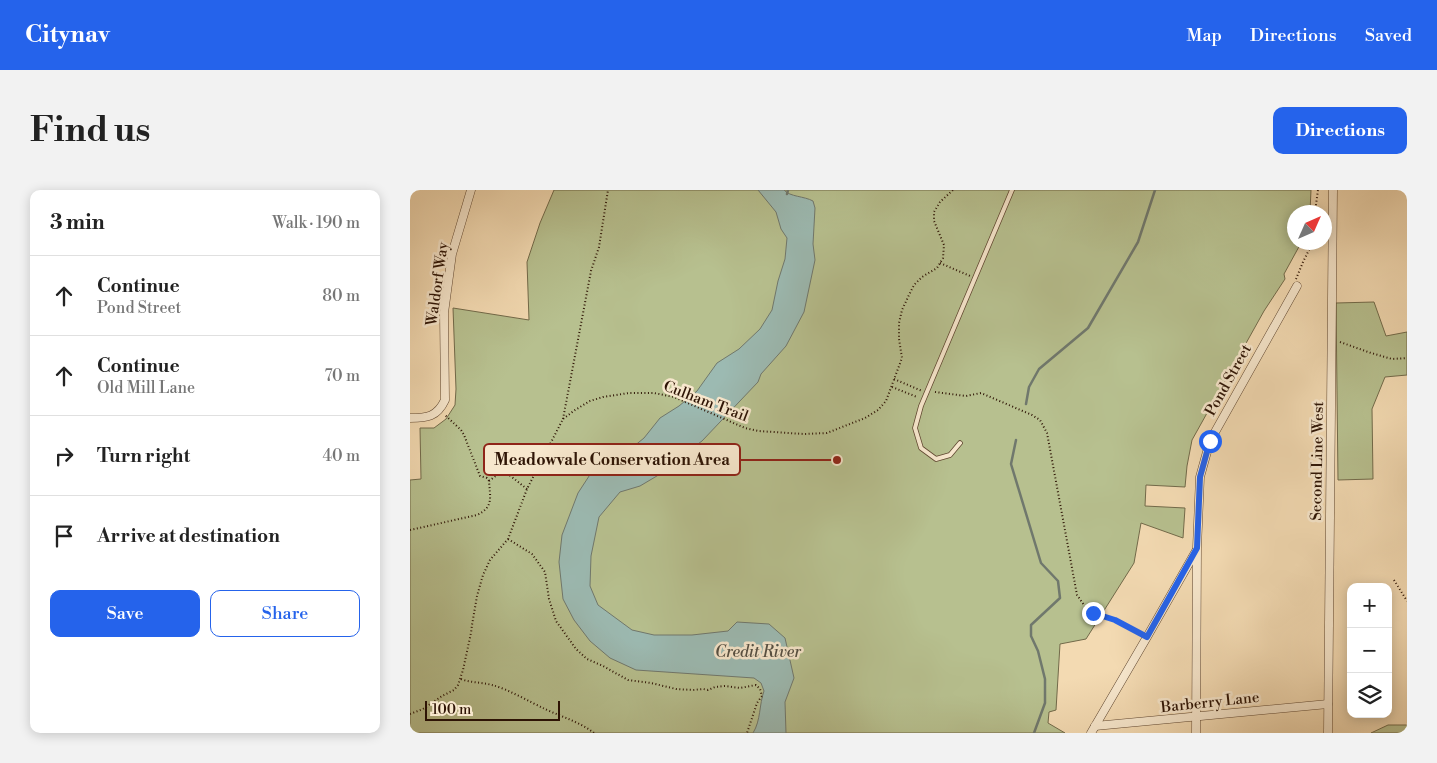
<!DOCTYPE html>
<html lang="en">
<head>
<meta charset="utf-8">
<style>
  body { margin:0; font-family:"Libre Bodoni",serif; background:#f2f2f2; color:#222 }
  .controls { position:absolute; right:15px; bottom:15px; display:grid; overflow:hidden; border-radius:10px; box-shadow:0 2px 12px #0003 }
  .controls button { width:45px; height:45px; display:grid; place-items:center; padding:0; border:0; border-bottom:1px solid #e0e0e0; background:#fff; color:#222; font:25px sans-serif }
  .compass { position:absolute; left:877px; top:15px; width:45px; height:45px; border-radius:50%; background:#fff; box-shadow:0 2px 12px #0003; rotate:45deg }
  .scale { position:absolute; left:15px; bottom:12px; width:135px; box-sizing:border-box; padding-left:5px; border:2px solid #2e1405; border-top:0; font-size:14px; line-height:18px; white-space:nowrap; color:#2e1405; -webkit-text-stroke:4px #f7e7cd; paint-order:stroke }
  .stop { position:absolute; width:15px; height:15px; margin:-11px; border:4px solid #2563eb; border-radius:50%; background:#fff }
  .stop.end { background:#2563eb; border-color:#fff; box-shadow:0 1px 5px #0008 }
  .list { margin:0; padding:0; list-style:none }
  h2 { display:flex; justify-content:space-between; align-items:center; height:65px; margin:0; padding:0 20px; font-size:21px }
  h2 small { font-size:16px; font-weight:400; color:#767676 }
  .list li { display:grid; grid-template-columns:32px 1fr auto; gap:15px; align-items:center; box-sizing:border-box; height:80px; padding:0 20px; border-top:1px solid #e0e0e0 }
  .list b { display:block; font-size:19px; white-space:nowrap }
  .list p { margin:0; font-size:16px; white-space:nowrap; color:#767676 }
  .list em { font-size:16px; font-style:normal; color:#767676 }
  .actions { display:flex; gap:10px; padding:15px 20px }
  .actions a { flex:1; padding:11px 0; border:1px solid #2563eb; border-radius:10px; text-align:center; font-size:18px; color:#2563eb }
  .actions .main { background:#2563eb; color:#fff }
  .icon { flex:none; width:28px; height:28px; fill:none; stroke:currentColor; stroke-width:2; stroke-linecap:round; stroke-linejoin:round }
  .map { position:relative; flex:none; width:997px; height:543px; overflow:hidden; border-radius:10px }
  header { display:flex; align-items:center; gap:30px; box-sizing:border-box; height:70px; padding:0 25px; background:#2563eb; color:#fff }
  header strong { font-size:24px }
  nav { display:flex; gap:28px; margin-inline-start:auto; font-size:18px }
  .intro { display:flex; align-items:center; justify-content:space-between; box-sizing:border-box; height:120px; padding:0 30px }
  h1 { margin:0; font-size:35px }
  .button { padding:12px 22px; border-radius:10px; background:#2563eb; color:#fff; font-size:18px; font-weight:700 }
  main { display:flex; gap:30px; padding:0 30px }
  aside { flex:1; background:#fff; border-radius:10px; box-shadow:0 2px 12px #0003 }
  .map>svg:first-child { display:block }
  .green { fill:#b7c08f; stroke:#726a4a }
  .water { fill:#9cbab2; stroke:#70786d }
  .lines { fill:none; stroke-linecap:round; stroke-linejoin:round }
  .stream { stroke:#70786d; stroke-width:2.5 }
  .service-casing { stroke:#5f4630; stroke-width:5.5 }
  .minor-casing { stroke:#5f4630; stroke-width:9 }
  .path { stroke:#2e1405; stroke-width:2; stroke-dasharray:1 2.5; stroke-linecap:butt }
  .service { stroke:#f7e7cd; stroke-width:4 }
  .minor { stroke:#f7e7cd; stroke-width:8 }
  .route { stroke:#2563eb; stroke-width:6 }
  .labels { text-anchor:middle; stroke-width:5; stroke-linejoin:round; paint-order:stroke }
  .street-label { font-size:15px; fill:#2e1405; stroke:#f7e7cd }
  .water-label { font-size:16px; font-style:italic; fill:#544e42; stroke:#f7e7cd }
  .leader { fill:none; stroke:#8f2418; stroke-width:2 }
  .callout-dot { fill:#8f2418; stroke:#f7e7cd; stroke-width:2 }
  .callout { fill:#f7e7cd; stroke:#8f2418; stroke-width:2 }
  .callout-label { font-size:16px; text-anchor:middle; font-weight:bold; fill:#2e1405 }
</style>
</head>
<body>
<header>
<strong>Citynav</strong>
<nav><a>Map</a><a>Directions</a><a>Saved</a></nav>
</header>
<div class="intro"><h1>Find us</h1><a class="button">Directions</a></div>
<main>
<aside>
<h2>3 min<small>Walk · 190 m</small></h2>
<ul class="list">
<li><svg class="icon" aria-label="ahead" viewBox="0 0 24 24"><path d="M12 20V5M6 11l6-6 6 6"/></svg><div><b>Continue</b><p>Pond Street</p></div><em>80 m</em></li>
<li><svg class="icon" aria-label="ahead" viewBox="0 0 24 24"><path d="M12 20V5M6 11l6-6 6 6"/></svg><div><b>Continue</b><p>Old Mill Lane</p></div><em>70 m</em></li>
<li><svg class="icon" aria-label="right" viewBox="0 0 24 24"><path d="M7 20v-9h11M14 6l5 5-5 5"/></svg><div><b>Turn right</b></div><em>40 m</em></li>
<li><svg class="icon" aria-label="arrive" viewBox="0 0 24 24"><path d="M6 21V4h12l-3 4 3 4H6"/></svg><div><b>Arrive at destination</b></div></li>
</ul>
<div class="actions"><a class="main">Save</a><a>Share</a></div>
</aside>
<div class="map">
<svg width="997" height="543" viewBox="0 0 997 543">
  <rect width="100%" height="100%" fill="#f3dab2"/>
  <filter id="stains"><feTurbulence type="fractalNoise" baseFrequency=".004" numOctaves="4"/><feColorMatrix values="0 0 0 0 .2 0 0 0 0 .09 0 0 0 0 .02 0 0 0 .5 -.17"/></filter>
  <radialGradient id="worn" r=".72"><stop offset=".6" stop-color="#630" stop-opacity="0"/><stop offset="1" stop-color="#630" stop-opacity=".3"/></radialGradient>
  <g class="green">
    <path d="M144,0h757l-1,22h-16v30l7,1 -17,31 1,5 -21,32 -72,129 -5,26 -2,21 -39,-2 -1,21 40,2 -2,30 -42,-15 -7,40 -48,76 -26,5 -4,66 -7,2 -1,11 17,10h-655v-253l11,-1 -1,-51h14l12,-9 9,-14 1,-16 -3,-81 76,12 -2,-58 13,-39z"/>
    <path d="M964,112l12,34 21,-4v43l-22,2 -13,32 1,70 -35,1 -2,-177z"/>
    <path d="M978,535h19v8h-36z"/>
  </g>
  <path class="water" d="M348,0h26c6,7 20,6 29,11l2,7 -2,36 2,16 -11,52 -18,34 -25,28 -3,8 -56,59 -22,16 -8,10 -32,19 -20,6 -21,25 -8,39 -1,30 8,19 34,25 22,5h38l36,-4 9,-9 32,2 16,14 9,40 -9,24 1,31h-33c8,-13 6,-28 11,-42l-3,-8 -7,-5 -118,-8 -26,-12 -20,-17 -16,-21 -11,-21 -4,-37 3,-27 16,-42 15,-23 35,-19 16,-13 16,-20 19,-12 18,-15 20,-28 22,-14 21,-20 12,-19 6,-29 7,-22 2,-21 -6,-9 -5,-17z"/>
  <g class="lines">
    <g class="stream">
      <path d="M377,4l1,-4"/>
      <path d="M616,214l3,-17 10,-18 49,-41 50,-86 17,-52"/>
      <path d="M606,250l-5,24 30,99 17,18 2,17 -29,27v11l7,15 7,28v24l-11,30"/>
    </g>
    <g class="service-casing">
      <path id="service" d="M550,253l-10,12 -14,4 -15,-11 -6,-20 6,-22 91,-216"/>
    </g>
    <g class="minor-casing">
      <g id="minor">
        <path d="M0,228c17,0 27,-1 35,-18l-1,-87 8,-59 19,-64"/>
        <path d="M685,536l233,-22"/>
        <path d="M681,543l56,-96 49,-86"/>
        <path d="M786,543l1,-185 3,-71 10,-36 87,-155"/>
        <path d="M918,543l5,-543"/>
      </g>
    </g>
    <g class="path">
      <path d="M905,22l3,-22"/>
      <path d="M530,73l30,13"/>
      <path d="M886,89l7,-17 10,-20"/>
      <path d="M930,152l31,11 21,6 15,-1"/>
      <path d="M484,189l28,12"/>
      <path d="M482,197l25,10"/>
      <path d="M525,202l31,4 15,-3 51,22 8,5 7,13 30,162 9,13 7,5 22,7 26,14"/>
      <path d="M153,229l28,-148 8,-24 9,-57"/>
      <path d="M79,291l12,-9 7,2 19,15"/>
      <path d="M0,340l67,-15c17,-8 13,-18 12,-34l-2,-3 -7,-2 -16,-41 -3,-5 -16,-15"/>
      <path d="M98,349l24,15 13,18 4,27 7,22 20,28 11,10 16,7 25,14 23,3 25,6 17,1 10,-1 5,1 7,-3 10,-1 15,2 16,-3 4,4 2,7 -5,7 -10,30"/>
      <path d="M984,390l13,21"/>
      <path d="M51,489c10,4 20,3 31,6 16,4 38,17 53,24 17,8 35,13 49,24"/>
      <path d="M0,524l13,-5 19,-13 12,-6 4,-5 5,-15 8,-37 1,-8 5,-29 6,-21 7,-15 18,-21 19,-50 36,-70 12,-9 15,-9 13,-4 26,-4h25l20,4 71,31 13,3 46,3 23,-1 38,-15 13,-8 8,-9 16,-43 -3,-19v-16l3,-13 7,-15 5,-10 8,-8 15,-9 6,-10 1,-13 -10,-24v-9l6,-10 13,-12"/>
    </g>
    <use href="#service" class="service"/>
    <use href="#minor" class="minor"/>
  </g>
  <g class="lines">
    <path class="route" d="M683,423l22,7 32,17 50,-89 3,-71 10,-36"/>
  </g>
  <g class="labels">
    <g class="street-label">
      <text transform="translate(27 94) rotate(-82)" y="5">Waldorf Way</text>
      <text transform="translate(818 190) rotate(-61)" y="5">Pond Street</text>
      <text transform="translate(296 211) rotate(21)" y="5">Culham Trail</text>
      <text transform="translate(907 271) rotate(-89)" y="5">Second Line West</text>
      <text transform="translate(800 512) rotate(-6)" y="5">Barberry Lane</text>
    </g>
    <g class="water-label">
      <text x="348" y="467">Credit River</text>
    </g>
  </g>
  <path class="leader" d="M427 270L330 270"/>
  <circle class="callout-dot" cx="427" cy="270" r="5"/>
  <rect class="callout" x="74" y="254" width="256" height="31" rx="5"/>
  <g class="callout-label">
    <text x="202" y="275">Meadowvale Conservation Area</text>
  </g>
  <rect width="100%" height="100%" filter="url(#stains)"/>
  <rect width="100%" height="100%" fill="url(#worn)"/>
</svg>
<div class="controls">
<button>+</button>
<button>−</button>
<button><svg class="icon" aria-label="layers" viewBox="0 0 24 24"><path d="M12 4l9 5-9 5-9-5zM3 14l9 5 9-5"/></svg></button>
</div>
<svg class="compass" viewBox="-18 -18 36 36"><path d="M0-13l5 13h-10z" fill="#e53935"/><path d="M0 13l5-13h-10z" fill="#767676"/></svg>
<div class="scale">100 m</div>
<div class="stop" style="left:800px;top:251px"></div>
<div class="stop end" style="left:683px;top:423px"></div>
</div>
</main>
</body>
</html>
